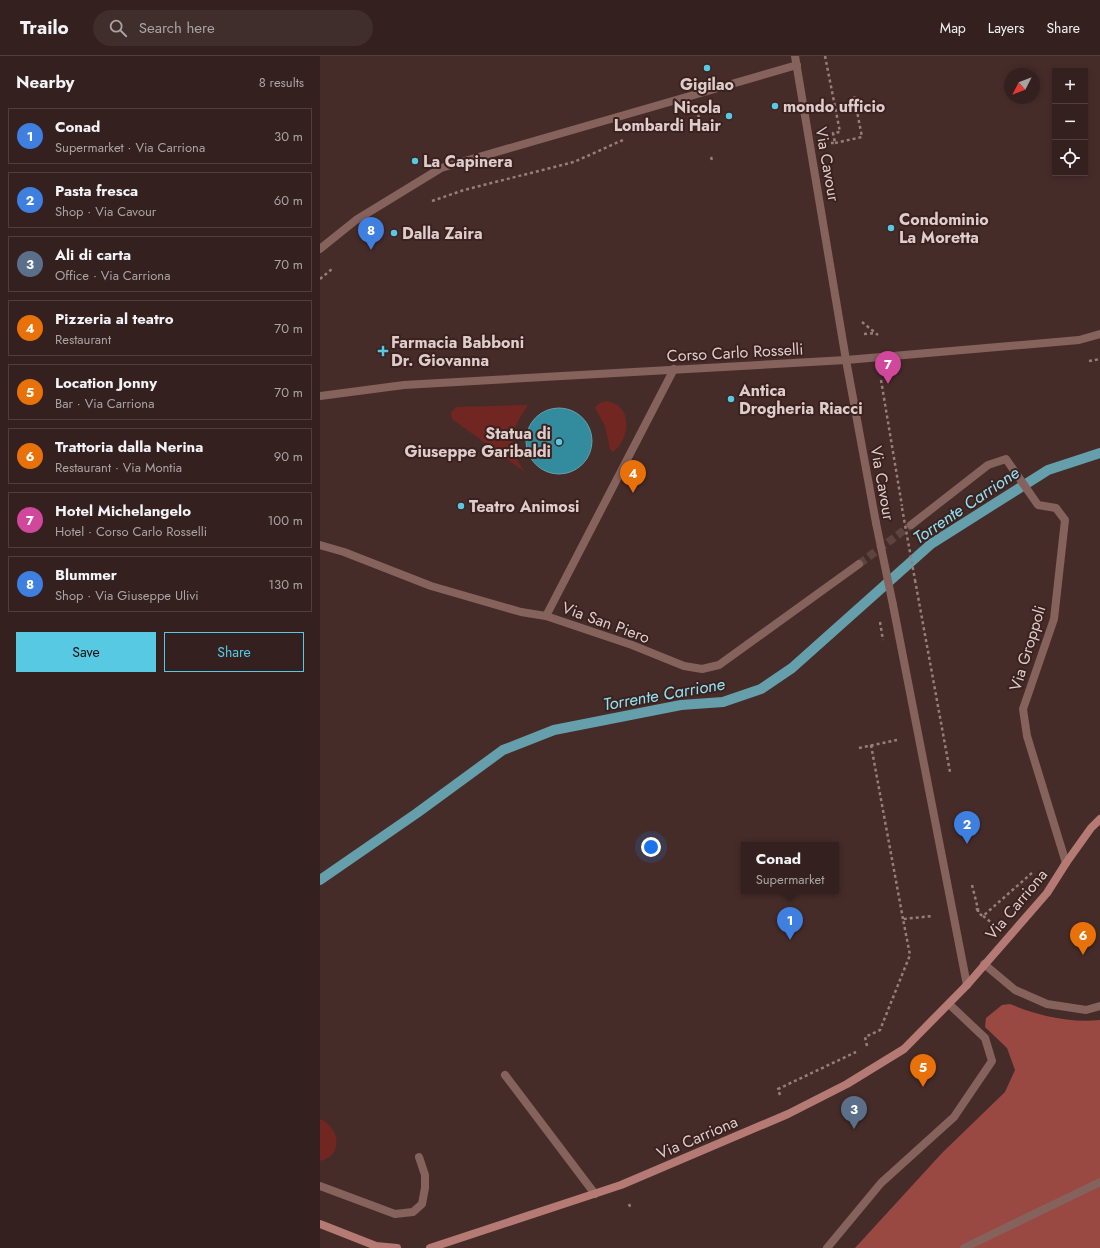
<!DOCTYPE html>
<html lang="en">
<head>
<meta charset="utf-8">
<style>
  body { margin:0; font-family:Jost,sans-serif; background:#3f2e2c; color:#f1f3f6 }
  .controls { position:absolute; right:12px; top:12px; display:grid; overflow:hidden; border-radius:0px; box-shadow:0 2px 6px #0003 }
  .controls button { width:36px; height:36px; display:grid; place-items:center; padding:0; border:0; border-bottom:1px solid #4e3e3d; background:#34211f; color:#f1f3f6; font:20px sans-serif }
  .compass { position:absolute; left:684px; top:12px; width:36px; height:36px; border-radius:50%; background:#34211f; box-shadow:0 2px 6px #0003; rotate:228deg }
  .you { position:absolute; left:331px; top:791px; width:14px; height:14px; margin:-10px; border:3px solid #fff; border-radius:50%; background:#1a73e8; box-shadow:0 0 0 6px #1a73e833 }
  .badge { display:grid; place-items:center; width:26px; height:26px; border-radius:50%; background:#57c9e2; color:#fff; font-size:13px; font-weight:700 }
  .pin { position:absolute; translate:-50% -33px; filter:drop-shadow(0 1px 2px #0008) }
  .pin::after { content:''; position:absolute; top:21px; width:14px; height:12px; background:inherit; clip-path:polygon(0 0,100% 0,50% 100%) }
  .popup { position:absolute; left:421px; top:786px; width:98px; height:52px; box-sizing:border-box; display:grid; place-content:center; border-radius:0px; background:#34211f; filter:drop-shadow(0 1px 3px #0005); font-size:13px; white-space:nowrap; color:#a9a3a4 }
  .popup b { font-size:15px; color:#f1f3f6 }
  .popup::after { content:''; position:absolute; left:50%; top:100%; margin-left:-8px; border:8px solid transparent; border-top-color:#34211f }
  .list { margin:0; padding:0; list-style:none }
  h2 { display:flex; justify-content:space-between; align-items:center; height:52px; margin:0; padding:0 16px; font-size:17px }
  h2 small { font-size:13px; font-weight:400; color:#a9a3a4 }
  .list li { display:grid; grid-template-columns:26px 1fr auto; gap:12px; align-items:center; box-sizing:border-box; height:56px; margin:0 8px 8px; padding:0 8px; border:1px solid #4e3e3d; border-radius:0px }
  .list b { display:block; font-size:15px; white-space:nowrap }
  .list p { margin:0; font-size:13px; white-space:nowrap; color:#a9a3a4 }
  .list em { font-size:13px; font-style:normal; color:#a9a3a4 }
  .actions { display:flex; gap:8px; padding:12px 16px }
  .actions a { flex:1; padding:9px 0; border:1px solid #57c9e2; border-radius:0px; text-align:center; font-size:14px; color:#57c9e2 }
  .actions .main { background:#57c9e2; color:#111 }
  .icon { flex:none; width:22px; height:22px; fill:none; stroke:currentColor; stroke-width:2; stroke-linecap:round; stroke-linejoin:round }
  .map { position:relative; flex:none; width:780px; height:1192px; overflow:hidden }
  header { display:flex; align-items:center; gap:24px; box-sizing:border-box; height:56px; padding:0 20px; background:#34211f; border-bottom:1px solid #4e3e3d }
  header strong { font-size:19px }
  nav { display:flex; gap:22px; margin-inline-start:auto; font-size:14px }
  .search { width:280px; height:36px; background:#3f2e2c; display:flex; align-items:center; gap:10px; box-sizing:border-box; padding:0 14px; border-radius:22px; color:#a9a3a4; font-size:15px }
  main { display:flex }
  aside { flex:1; background:#34211f }
  .map>svg:first-child { display:block }
  .green { fill:#712621 }
  .forest { fill:#994941 }
  .water { fill:#338b9e; stroke:#669fac }
  .lines { fill:none; stroke-linecap:round; stroke-linejoin:round }
  .stream { stroke:#669fac; stroke-width:10 }
  .street-tunnel { stroke:#5d4441; stroke-width:8; stroke-dasharray:8 4; stroke-linecap:butt }
  .path { stroke:#947f7c; stroke-width:2.5; stroke-dasharray:3 3; stroke-linecap:butt }
  .lane { stroke:#86625d; stroke-width:8 }
  .street { stroke:#86625d; stroke-width:8 }
  .secondary { stroke:#b47a73; stroke-width:8 }
  .path-bridge { stroke:#947f7c; stroke-width:2.5; stroke-dasharray:3 3; stroke-linecap:butt }
  .street-bridge { stroke:#86625d; stroke-width:8 }
  .poi-dot { fill:#57c9e2; stroke:#3b221f; stroke-width:1.5 }
  .labels { text-anchor:middle; stroke-width:4; stroke-linejoin:round; paint-order:stroke }
  .poi-label { font-size:16px; font-weight:bold; fill:#decdcb; stroke:#3b221f; text-anchor:start }
  .street-label { font-size:16px; fill:#decdcb; stroke:#3b221f }
  .water-label { font-size:17px; font-style:italic; fill:#90e1f4; stroke:#3b221f }
</style>
</head>
<body>
<header>
<strong>Trailo</strong>
<div class="search"><svg class="icon" aria-label="search" viewBox="0 0 24 24"><circle cx="10" cy="10" r="6"/><path d="M15 15l6 6"/></svg>Search here</div>
<nav><a>Map</a><a>Layers</a><a>Share</a></nav>
</header>
<main>
<aside>
<h2>Nearby<small>8 results</small></h2>
<ul class="list">
<li><span class="badge" style="background:#3f7fe0">1</span><div><b>Conad</b><p>Supermarket · Via Carriona</p></div><em>30 m</em></li>
<li><span class="badge" style="background:#3f7fe0">2</span><div><b>Pasta fresca</b><p>Shop · Via Cavour</p></div><em>60 m</em></li>
<li><span class="badge" style="background:#5c6f8a">3</span><div><b>Ali di carta</b><p>Office · Via Carriona</p></div><em>70 m</em></li>
<li><span class="badge" style="background:#e8710a">4</span><div><b>Pizzeria al teatro</b><p>Restaurant</p></div><em>70 m</em></li>
<li><span class="badge" style="background:#e8710a">5</span><div><b>Location Jonny</b><p>Bar · Via Carriona</p></div><em>70 m</em></li>
<li><span class="badge" style="background:#e8710a">6</span><div><b>Trattoria dalla Nerina</b><p>Restaurant · Via Montia</p></div><em>90 m</em></li>
<li><span class="badge" style="background:#d1479c">7</span><div><b>Hotel Michelangelo</b><p>Hotel · Corso Carlo Rosselli</p></div><em>100 m</em></li>
<li><span class="badge" style="background:#3f7fe0">8</span><div><b>Blummer</b><p>Shop · Via Giuseppe Ulivi</p></div><em>130 m</em></li>
</ul>
<div class="actions"><a class="main">Save</a><a>Share</a></div>
</aside>
<div class="map">
<svg width="780" height="1192" viewBox="0 0 780 1192">
  <rect width="100%" height="100%" fill="#462c29"/>
  <g class="green">
    <path d="M286,345c27,3 25,38 7,51l-3,-3 -5,-23 -10,-18 3,-4z"/>
    <path d="M208,349c-17,24 -22,43 -3,67l-73,-53 -1,-7 6,-5z"/>
    <path d="M0,1063c20,8 24,37 0,42z"/>
  </g>
  <path class="forest" d="M690,948c29,12 60,19 90,16v228h-245l87,-95 63,-61 10,-22 -8,-22 -22,-21 1,-9 16,-13z"/>
  <circle class="water" cx="239" cy="385" r="33"/>
  <g class="lines">
    <path class="stream" d="M0,824l97,-67 86,-63 51,-20 127,-25 42,-3 38,-13 31,-21 139,-124 117,-74 52,-17"/>
    <path class="street-tunnel" d="M539,508l52,-39"/>
    <g class="path">
      <path d="M505,0l15,76 -7,1 2,10h-4"/>
      <path d="M378,59l2,5"/>
      <path d="M515,87l27,-6 -8,-41"/>
      <path d="M391,101l1,3"/>
      <path d="M112,145l32,-11 110,-28 49,-22"/>
      <path d="M0,223l12,-10"/>
      <path d="M542,266l16,13"/>
      <path d="M544,278l11,-1"/>
      <path d="M769,305l11,-2"/>
      <path d="M561,324l21,126"/>
      <path d="M595,524l35,192"/>
      <path d="M551,689l32,174"/>
      <path d="M539,692l38,-8"/>
      <path d="M652,829l6,24 -5,1"/>
      <path d="M658,853v4l5,3 50,-44"/>
      <path d="M663,860l9,7"/>
      <path d="M547,990l-2,-9 15,-7 30,-75 -7,-36 30,-3"/>
      <path d="M460,1039l-2,-6 78,-37"/>
      <path d="M309,1148l2,5"/>
    </g>
    <g class="lane">
      <path d="M185,1019l90,119"/>
      <path d="M0,1130l75,28 18,-2 9,-8 3,-16v-13l-6,-18"/>
    </g>
    <g class="street">
      <path d="M475,0l51,304 30,163"/>
      <path d="M0,193l36,-29 85,-52 356,-103"/>
      <path d="M0,340l84,-11 442,-25 233,-20 21,-6"/>
      <path d="M591,469l77,-60 18,-6 32,46 18,3 9,12 -11,99 -31,90 4,27 39,127"/>
      <path d="M0,489l24,7 87,34 90,26 25,4 86,29 52,21 18,3 17,-4 140,-101"/>
      <path d="M573,549l74,380"/>
      <path d="M226,560l128,-247"/>
      <path d="M664,908l31,26 32,14 39,6 14,-4"/>
      <path d="M507,1192l54,-65 73,-66 38,-56 -7,-23 -36,-34"/>
      <path d="M644,1192l136,-66"/>
    </g>
    <g class="secondary">
      <path d="M0,1168l56,22 21,2"/>
      <path d="M110,1192l191,-63 167,-71 59,-30 57,-35 63,-64 80,-92 19,-30 25,-35 9,-9"/>
    </g>
    <g class="path-bridge">
      <path d="M582,452l13,72"/>
      <path d="M560,566l3,18"/>
    </g>
    <path class="street-bridge" d="M556,467l17,82"/>
  </g>
  <g class="poi-dot">
    <circle cx="387" cy="12" r="4"/>
    <circle cx="455" cy="50" r="4"/>
    <circle cx="409" cy="60" r="4"/>
    <circle cx="95" cy="105" r="4"/>
    <circle cx="571" cy="172" r="4"/>
    <circle cx="74" cy="177" r="4"/>
    <path d="M61 289h4v4h4v4h-4v4h-4v-4h-4v-4h4z"/>
    <circle cx="411" cy="343" r="4"/>
    <circle cx="239" cy="386" r="4"/>
    <circle cx="141" cy="450" r="4"/>
  </g>
  <g class="labels">
    <g class="poi-label">
      <text x="387" y="34" text-anchor="middle">Gigilao</text>
      <text x="463" y="56">mondo ufficio</text>
      <text x="401" y="57" text-anchor="end">Nicola<tspan x="401" dy="18">Lombardi Hair</tspan></text>
      <text x="103" y="111">La Capinera</text>
      <text x="579" y="169">Condominio<tspan x="579" dy="18">La Moretta</tspan></text>
      <text x="82" y="183">Dalla Zaira</text>
      <text x="71" y="292">Farmacia Babboni<tspan x="71" dy="18">Dr. Giovanna</tspan></text>
      <text x="419" y="340">Antica<tspan x="419" dy="18">Drogheria Riacci</tspan></text>
      <text x="231" y="383" text-anchor="end">Statua di<tspan x="231" dy="18">Giuseppe Garibaldi</tspan></text>
      <text x="149" y="456">Teatro Animosi</text>
    </g>
    <g class="street-label">
      <text transform="translate(508 108) rotate(80)" y="6">Via Cavour</text>
      <text transform="translate(415 296) rotate(-3)" y="6">Corso Carlo Rosselli</text>
      <text transform="translate(563 427) rotate(80)" y="6">Via Cavour</text>
      <text transform="translate(286 566) rotate(20)" y="6">Via San Piero</text>
      <text transform="translate(707 592) rotate(-73)" y="6">Via Groppoli</text>
      <text transform="translate(696 848) rotate(-50)" y="6">Via Carriona</text>
      <text transform="translate(377 1081) rotate(-23)" y="6">Via Carriona</text>
    </g>
    <g class="water-label">
      <text transform="translate(646 449) rotate(-34)" y="6">Torrente Carrione</text>
      <text transform="translate(344 638) rotate(-10)" y="6">Torrente Carrione</text>
    </g>
  </g>
</svg>
<div class="controls">
<button>+</button>
<button>−</button>
<button><svg class="icon" aria-label="locate" viewBox="0 0 24 24"><circle cx="12" cy="12" r="6"/><path d="M12 2v4M12 18v4M2 12h4M18 12h4"/></svg></button>
</div>
<svg class="compass" viewBox="-18 -18 36 36"><path d="M0-13l5 13h-10z" fill="#e53935"/><path d="M0 13l5-13h-10z" fill="#a9a3a4"/></svg>
<div class="you"></div>
<div class="pin badge" style="left:470px;top:884px;background:#3f7fe0">1</div>
<div class="popup"><b>Conad</b>Supermarket</div>
<div class="pin badge" style="left:647px;top:788px;background:#3f7fe0">2</div>
<div class="pin badge" style="left:534px;top:1073px;background:#5c6f8a">3</div>
<div class="pin badge" style="left:313px;top:437px;background:#e8710a">4</div>
<div class="pin badge" style="left:603px;top:1031px;background:#e8710a">5</div>
<div class="pin badge" style="left:763px;top:899px;background:#e8710a">6</div>
<div class="pin badge" style="left:568px;top:328px;background:#d1479c">7</div>
<div class="pin badge" style="left:51px;top:194px;background:#3f7fe0">8</div>
</div>
</main>
</body>
</html>
